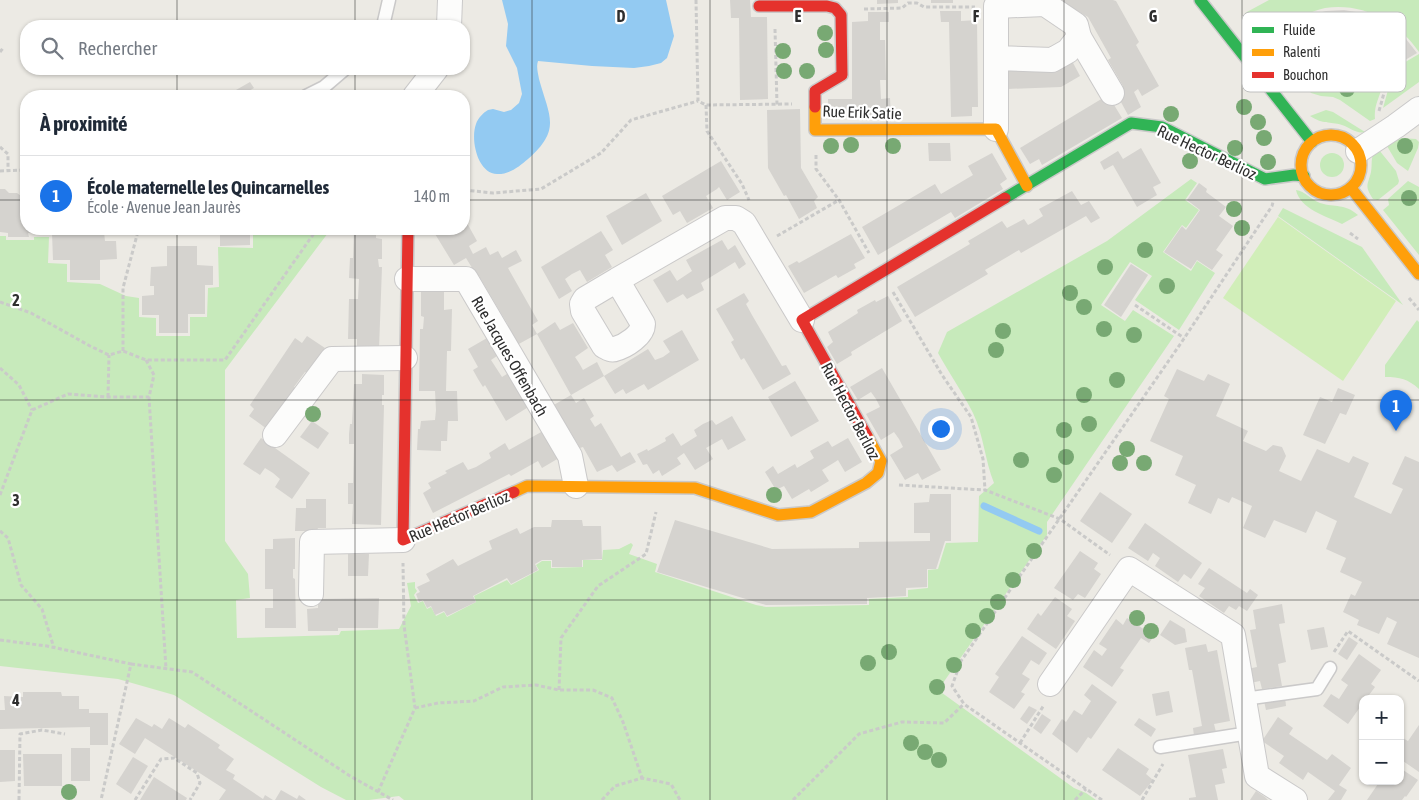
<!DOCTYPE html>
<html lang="fr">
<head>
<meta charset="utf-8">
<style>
  body { margin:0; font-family:"Asap Condensed",sans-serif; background:#f2f2f3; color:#1f2937 }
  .controls { position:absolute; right:15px; bottom:15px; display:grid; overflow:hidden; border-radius:10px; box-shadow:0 1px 4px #0004 }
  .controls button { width:45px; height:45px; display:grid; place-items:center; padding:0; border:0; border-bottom:1px solid #e0e1e3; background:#fff; color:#1f2937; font:25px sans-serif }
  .you { position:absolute; left:940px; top:428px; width:18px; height:18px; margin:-12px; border:4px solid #fff; border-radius:50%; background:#1a73e8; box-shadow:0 0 0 8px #1a73e833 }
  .badge { display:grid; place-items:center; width:32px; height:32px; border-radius:50%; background:#1a73e8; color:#fff; font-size:16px; font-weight:700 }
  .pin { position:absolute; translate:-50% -41px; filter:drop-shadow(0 1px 2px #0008) }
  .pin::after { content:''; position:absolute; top:26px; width:18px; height:15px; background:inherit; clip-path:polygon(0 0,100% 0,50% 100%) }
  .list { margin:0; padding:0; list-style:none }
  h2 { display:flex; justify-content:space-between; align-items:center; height:65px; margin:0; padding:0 20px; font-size:21px }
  h2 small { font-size:16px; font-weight:400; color:#747a83 }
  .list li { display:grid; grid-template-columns:32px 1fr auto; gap:15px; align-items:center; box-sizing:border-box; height:80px; padding:0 20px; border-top:1px solid #e0e1e3 }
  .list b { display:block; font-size:19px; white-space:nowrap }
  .list p { margin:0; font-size:16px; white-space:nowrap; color:#747a83 }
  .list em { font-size:16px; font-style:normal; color:#747a83 }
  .icon { flex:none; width:28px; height:28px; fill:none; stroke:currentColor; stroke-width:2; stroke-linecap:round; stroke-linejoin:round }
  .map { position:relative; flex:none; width:1419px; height:800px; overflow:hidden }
  .search { position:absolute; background:#fff; box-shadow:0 1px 4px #0004; left:20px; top:20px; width:450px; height:55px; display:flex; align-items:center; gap:12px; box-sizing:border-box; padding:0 18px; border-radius:20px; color:#747a83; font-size:19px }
  .panel { position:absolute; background:#fff; box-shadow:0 1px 4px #0004; left:20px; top:90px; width:450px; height:145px; border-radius:20px }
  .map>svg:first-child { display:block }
  .green { fill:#c7eabb }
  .pitch { fill:#d1eeb9 }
  .water { fill:#93caf2 }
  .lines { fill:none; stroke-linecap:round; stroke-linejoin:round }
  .stream { stroke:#93caf2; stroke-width:7 }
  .building { fill:#d5d3cf }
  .lane-casing { stroke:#cac9c9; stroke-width:15 }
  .street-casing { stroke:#cac9c9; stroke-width:26 }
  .fast-casing { stroke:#cac9c9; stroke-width:14 }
  .slow-casing { stroke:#cac9c9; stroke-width:14 }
  .jam-casing { stroke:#cac9c9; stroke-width:14 }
  .path { stroke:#cacac9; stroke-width:3; stroke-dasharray:4 2.5; stroke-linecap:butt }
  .lane { stroke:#fcfcfb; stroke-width:12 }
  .street { stroke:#fcfcfb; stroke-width:24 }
  .fast { stroke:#30b455; stroke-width:11 }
  .slow { stroke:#ff9f0a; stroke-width:11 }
  .jam { stroke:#e5322d; stroke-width:11 }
  .tree { fill:#78a973 }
  .grid { fill:none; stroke:#2e2e2e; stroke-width:1; stroke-opacity:0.55 }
  .labels { text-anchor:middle; stroke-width:4.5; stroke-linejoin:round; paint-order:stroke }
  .street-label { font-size:16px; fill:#2e2e2e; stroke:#fff }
  .key { fill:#fff; stroke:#c0c0c0; stroke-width:1 }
  .key-label { font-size:14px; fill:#2e2e2e }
  .grid-label { font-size:16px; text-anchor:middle; font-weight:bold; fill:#2e2e2e; stroke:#fff; stroke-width:4.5; stroke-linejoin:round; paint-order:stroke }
</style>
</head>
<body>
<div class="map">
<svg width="1419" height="800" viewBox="0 0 1419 800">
  <rect width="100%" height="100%" fill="#eceae4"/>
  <g class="green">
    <path d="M1269,0h150v52c-20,-30 -56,-50 -94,-44 -15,3 -29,12 -41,20l15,21 -16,13 -38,-49z"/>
    <path d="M1341,52c15,3 42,12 41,32 -1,13 -8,18 -7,35l-5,2 -30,-21 -7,-3 -12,-1 -10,-3 -16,-20c15,-11 27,-19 46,-21z"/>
    <path d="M1419,54v28l-36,26 5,-18 2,-19z"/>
    <path d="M1326,110l7,2 32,20c-9,2 -14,-4 -23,-7 -13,-4 -18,0 -32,-9z"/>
    <path d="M1401,138l15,1 3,3 -1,6 -10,23 -11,-8 -10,-17 5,-5z"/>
    <path d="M1379,150l17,21 3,10 -1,3 -20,16 -5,-1c-9,-14 -5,-14 -2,-27 2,-10 -2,-17 8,-22z"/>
    <circle cx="1332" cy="165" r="12"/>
    <path d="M1191,179l6,4 -12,17 14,10 -13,18 -4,-3 -19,27 28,19 6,-10 18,12 -36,57 -44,-30 17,-24 -22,-14 -29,43 24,16 8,-11 41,26 -127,186v13l-109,155 136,98 12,5 10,7h-692l-5,-4 -30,4h-23l-25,-13 -147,-92 -56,-16 -118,-13v-430h6v4h28v-3h15l-1,26 19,1v18l33,2 26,12 13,2v19l17,1v18h34v-19h17l1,-29 11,-1 -1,-40 35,1v-19h78l-106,141v171l23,33 2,24 -14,2 1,38 102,-3 2,-4 58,-2 12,-23 -4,-23 8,-1v6l2,3 -3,4 4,8 5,-2 4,8 4,-2 5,9 8,-4 3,5 29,-15 -2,-6 33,-16 4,5 28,-15 -3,-5 6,-4h9v7l32,-1v-7h19l1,-10 16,-1 12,-6 2,2 -4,9 28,10 -2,8 101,33 10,2 103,-2v-6l39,-2v-7l20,-2v-18l10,-1 8,-26 32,-1 1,-46 15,-13c-9,-22 -10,-47 -21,-70 -10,-20 -24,-40 -35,-60l9,-21 160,-91z"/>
    <path d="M1408,181l11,6v68l-36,-45 6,-5 -1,-6z"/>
    <path d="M1296,190c9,1 15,10 24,13 16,5 24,0 38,12l-16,9c-16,-8 -42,-15 -46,-34z"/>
    <path d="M1283,208l79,39 41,58 -125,-89z"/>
    <path d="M1417,320l2,2v67c-11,-10 -19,-12 -34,-12v-12z"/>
  </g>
  <path class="pitch" d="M1278,217l118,84 -53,80 -120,-83z"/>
  <path class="water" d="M502,0h164l8,36 -7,22 -6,5 -12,3 -15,2 -42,-2 -54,-5c-2,6 0,12 1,18 10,37 23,50 -11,80 -8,7 -18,15 -30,15 -20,1 -28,-34 -22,-50 2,-6 7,-11 12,-14l5,-1 11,3 7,-2 8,-7 3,-9 -5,-26 -11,-22 2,-22z"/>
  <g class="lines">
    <path class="stream" d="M984,506l55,25"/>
  </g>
  <g class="building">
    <path d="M730,0h20l1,17h16l1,82 -28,1 -1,-82h-8z"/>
    <path d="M877,0h21v3l-21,1z"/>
    <rect x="931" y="0" width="22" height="3"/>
    <path d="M1058,0h55l3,1 23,41 -3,3 23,41 -17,10 -4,-7 -4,3 7,15 -13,8 -13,-24 8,-5 -15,-26 3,-2 -23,-41z"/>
    <path d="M1344,10l18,3 18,6 13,8 13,12 11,14 -34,20 -14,-15 -13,-7 -15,-2 -16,3 -16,7 -23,-31 24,-13 16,-4z"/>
    <path d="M940,11h21v10l16,-1 1,87h-6v9l-21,1 -2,-95h-8z"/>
    <path d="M868,12h21v10h-9v18h5l1,40h-6l1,19 9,-1 1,19 -63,1v-19h24v-77l16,-1z"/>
    <path d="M1071,59l9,17 -19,11 -54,2 -1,-20z"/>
    <path d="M250,82l4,6 -14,8 -4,-6z"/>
    <path d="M1108,95l14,23 -80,47 -3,-6 -9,5 -10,-16z"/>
    <path d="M800,109l1,59 17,29 -4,4 3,7 -18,11 -13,-24 -2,1 -16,-28 -1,-58z"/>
    <path d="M928,143h22l1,18h-22z"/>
    <path d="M1141,148l20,35 -8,4 4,8 -20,12 -24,-42 -9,5 -4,-8 18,-11 5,8z"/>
    <path d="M992,153l15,26 -7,5 3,5 -48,29 -4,-6 -73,43 -16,-28 73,-43 6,10 32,-19 -5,-9z"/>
    <path d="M721,161l19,31 -13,8 -8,-13 -2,2 -11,7 7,12 -26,15 -7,-12 -7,4 -11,-19z"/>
    <path d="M1199,183l8,6 -1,3 20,15 -7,9 14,10 -17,24 7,5 -11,15 -15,-10 -6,9 -27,-17 18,-26 4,4 14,-20 -13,-10z"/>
    <path d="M0,189h5l4,4h8l4,3h5v33h82v3h-4l1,9h11l1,18 -17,1v20h-30v-20h-17l-1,-27h-24l1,4h-21v-4l-8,-1z"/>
    <path d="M1072,191l9,14 8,-4 11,17 -9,5 -5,-7 -65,37 -2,-3 -34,20 3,4 -73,43 -18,-30 73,-43 -2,-3 34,-20 5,7 17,-9 4,6 4,-2 11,-7 -4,-7z"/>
    <path d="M646,193l16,28 -40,24 -16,-29z"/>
    <path d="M467,223l10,18 -8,5 4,8 13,-7 4,8 8,-4 4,7 14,-8 6,11 -14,7 30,53 -6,4 5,9 -20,11 -11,-19 2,-1 -29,-49h-2l-11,-18 -12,7 -22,-36h32v-5z"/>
    <path d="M220,229h30v16l-30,1z"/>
    <path d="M354,229h22v9l6,1v20h-4l1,8h3l-3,82h-22v-10h-9l1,-40h9l1,-20 -10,-1 1,-20h3z"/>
    <path d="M601,231l12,19 -8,5 7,12 -25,15 -7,-12 -8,4 -7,5 7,12 -13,8 -18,-32z"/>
    <path d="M851,234l14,24 -11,6 2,4 -18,10 -2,-3 -32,18 -16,-27 9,-5 2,2z"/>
    <path d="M722,240l6,10 7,-5 11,19 -7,5 -4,-7 -34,21 3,7 -17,9 -4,-5 -16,9 -14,-23 17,-10 7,11 15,-10 -6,-11z"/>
    <path d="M167,246h30v19l16,1v19h-8v29h-17v19h-29v-18h-17v-19l12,-1v-9h-4l1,-19 16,-1z"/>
    <path d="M1131,264l17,11 -27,42 -17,-12z"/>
    <path d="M421,285h23v25l8,-1 -1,42h-4l-1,40h11l1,30h-10l-1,20h-6v10l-24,-1 1,-21h2l1,-8 14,-1 1,-10 -1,-19h-16l1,-62h3l1,-12 -3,-1z"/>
    <path d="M744,293l5,8 -3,3 6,11 30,51 4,-1 5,9 -28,16 -19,-32 -3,2 -10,-18 3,-2 -18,-31z"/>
    <path d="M888,296l14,25 -51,31 1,3 -15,9 -10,-17 6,-5 -5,-10 30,-19 -1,-3 18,-10 1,2z"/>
    <path d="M555,322l5,8 13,-7 15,25 -13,9 4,6 4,7 14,-8 7,14 -33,19 5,8 8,-5 10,18 -4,3 5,8 6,-4 20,34 9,-5 6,10 -19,10 -5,-7 -15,7 -14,-25 -3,1 -10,-17 -2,1 -16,-26 19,-11 -34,-61z"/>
    <path d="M682,330l17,30 -51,30 -4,-6 -18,10 -3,-5 -8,5 -11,-18 44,-27 7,11 8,-3 7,-5 -7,-11z"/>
    <path d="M307,336l18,12 -18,25 -2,-1 -11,15 2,1 -29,41 -18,-13 5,-7 -4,-4 45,-67 7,5z"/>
    <path d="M487,338l10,18 -6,4 11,17 8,-5 20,34 -24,15 -21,-36 -2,2 -5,-8 -5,-9 5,-3 -10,-18z"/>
    <path d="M882,368l59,102 -19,10 -4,-7 -13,7 -15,-25 13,-8 -4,-8 -5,-7 -13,8 -15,-26 14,-7 -4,-8 -5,-7 -13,8 -8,-13z"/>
    <path d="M1177,369l27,12 4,-7 22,10 -14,32 32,15 -5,10 23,10 7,-6 9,2 4,9 -7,15 22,10 16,-32 32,14 4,-7 16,7 -15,34 37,17 12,-25 -11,-5 13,-28 14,6v196l-32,-14 10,-22 -10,-5 -8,17 -22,-9 2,-5 -16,-8 8,-18 4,2 7,-14 -22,-10 6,-14 -20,-9 11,-28 -21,-10 -10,22 -32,-13 -9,18 -22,-10 9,-22 -20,-9 -3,6 -11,-5 -7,16 -23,-11 8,-18 -21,-10 8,-19 -33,-15 19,-42 -5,-3z"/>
    <path d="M362,374l22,1v20h-2v10h2l-3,120 -29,-1 1,-20h-5v-21h5l1,-39h-5v-10l1,-10h2l2,-40h8z"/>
    <path d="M795,381l24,40 -28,16 -23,-40z"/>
    <path d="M1338,388l17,7 -9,20 -6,-2 -15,31 -22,-9 17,-38 12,5z"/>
    <path d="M732,416l14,24 -18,10 -6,-11 -16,9 7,11 -18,11 -11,-17 -7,5 4,6 -19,12 -3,-6 -6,4 -6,-10 -4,1 -6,-11 10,-5 1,2 18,-10 -1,-3 8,-5 8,13 16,-10 -3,-6 9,-6 9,-4 4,5z"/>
    <path d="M312,421l17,12 -11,16 -18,-12z"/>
    <path d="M543,431l16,27 -17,10 -4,-7 -27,15 -2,-2 -76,39 -10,-20 8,-5 -3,-5 19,-10 -2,-2 18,-9 5,8 8,-3 15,-9 -2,-5 16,-10 4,7z"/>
    <path d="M261,438l49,35 -18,26 -17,-12 5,-8 -7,-6 -8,-5 -5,7 -17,-11z"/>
    <path d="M848,438l14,24 -17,10 -7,-12 -3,2 -13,8 7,11 -18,11 -2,-3 -17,10 -8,-13 -8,4 -11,-18 8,-6 5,8 17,-10 2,4 17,-10 -4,-7 18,-10 4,6z"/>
    <path d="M1100,492l32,22 -20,29 -32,-22z"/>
    <path d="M930,494h21v47h-6l-9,28h-9v18l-21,1v8l-39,2v6l-101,1 -109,-33 18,-52 97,29 87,-1v-6l71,-1v-8h-16v-30l15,-1z"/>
    <path d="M306,499h20v29h-8l-1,3h-22l1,-23h10z"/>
    <path d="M552,520h30l1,6h18l1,33 -20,1v7h-30v-7h-10l-7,4 3,6 -27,14 -4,-6 -34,18 3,6 -29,14 -3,-5 -9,4 -4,-9 -4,2 -4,-8 -4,2 -3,-8 4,-2 -3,-5 13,-6 -4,-7 27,-15 5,7 34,-17 -3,-8 28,-13 3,6 14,-7h17z"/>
    <path d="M1145,523l57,40 -11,16 -7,-5 -6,8 -23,-16 5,-8 -7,-5 -5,8 -20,-13z"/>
    <path d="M295,538v31h-2v9l2,1 1,49h-31v-20h8v-19h-8v-40h8v-10z"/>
    <path d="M1080,551l18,12 -4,6 7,5 -16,24 -7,-4 -5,6 -19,-12z"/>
    <path d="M348,554h21l-1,22h-20z"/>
    <path d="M1209,568l38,25 3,-4 8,6 -11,16 -8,-5 -3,4 -7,-4 -5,7 -25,-17 6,-8 -7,-4z"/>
    <path d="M1055,597l17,12 -5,7 8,5 -19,28 -29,-20 11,-16 3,3z"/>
    <path d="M379,598l-1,30h-40v3h-30l-1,-22 11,-1v-9z"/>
    <path d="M1282,604l3,19 -6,1 7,38 -8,2 4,22 -20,3 -2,-8 -10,2 -3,-14 10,-2 -7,-37 6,-1 -3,-19z"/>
    <path d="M1127,618l27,18 -5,7 -8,-5 -21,30 4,2 -12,17 -29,-20 11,-17 8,6 5,-7 -8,-5 17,-25 7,6z"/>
    <path d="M1170,620l15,9 2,13 -12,3 -15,-10z"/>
    <path d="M1324,627l4,20 -17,3 -4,-20z"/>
    <path d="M1022,636l25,17 -8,12 -8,-5 -9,14 8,5 -9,13 4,2 -11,15 -25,-17 10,-15 -4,-3z"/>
    <path d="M1349,637l9,6 -11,17 -9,-6z"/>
    <path d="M1206,644l2,8 9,-2 13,71 -16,3 2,8 -22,4 -1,-8 9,-2 -10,-56h-3l-4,-22z"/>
    <path d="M1359,654l22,16 -10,14 4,3 -9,12h-3v4l-15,21 -25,-18 8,-12 8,5 9,-14 -7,-5z"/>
    <path d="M1092,684l25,18 -26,37 -3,-2 -11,16 -25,-19 10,-15 4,3 8,-12 8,5 9,-14 -7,-6z"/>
    <path d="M1169,691l4,21 -17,4 -4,-22z"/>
    <path d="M23,692h38l1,4h17v13h10v4h19v32h-18v-18l-90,2v-19h5l-1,-14 19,1z"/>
    <path d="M1285,697l1,9 -20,4 -2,-9z"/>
    <path d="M1029,706l8,4 -10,14 -7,-5z"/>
    <path d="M1042,714l9,6 -10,14 -8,-6z"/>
    <path d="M1278,717l15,11 -4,6 38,26 5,-6 19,14 -12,17 8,5 -6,10h-13l7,-9 -27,-19 -5,8 -24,-17 5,-7 -22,-15z"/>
    <path d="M136,718l16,9 2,-3 8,5 7,-11 16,10 3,-4 32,21 -2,3 16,11 -8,11 9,5 -2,4 30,20 2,-4 8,5h-54l7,-10 -81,-52 -10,16 -16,-10z"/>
    <path d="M1139,718l17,11 -5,8 -17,-12z"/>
    <path d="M1419,725v47l-19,-13v-16l3,-5 5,3z"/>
    <rect x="71" y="748" width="19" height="33"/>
    <path d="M1118,748l31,21 -3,5 7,6 -13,16 -38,-26z"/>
    <path d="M1223,749l4,19 -5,1 3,14 -10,2 3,15h-29v-2l7,-1 -8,-42z"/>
    <path d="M0,750h15v31l-15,1z"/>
    <path d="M23,754h39v32h-38z"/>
    <path d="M133,757l15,9 -17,28 -15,-10z"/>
    <path d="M1400,768l18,12 -12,17 -1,-1 -3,4h-35l13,-19h20z"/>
    <path d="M154,777l33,21 -1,2h-46z"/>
    <path d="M281,790l16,9 2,-4 7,5h-31z"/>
    <path d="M1256,791l9,6 3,3h-18z"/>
  </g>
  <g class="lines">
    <g class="lane-casing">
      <g id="lane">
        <path d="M383,26l6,-26"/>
        <path d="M306,96l18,-9 21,-18"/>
        <path d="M1244,699l73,-10 13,-21"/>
        <path d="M1160,747l89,-14"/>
      </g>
    </g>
    <g class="street-casing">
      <g id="street">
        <path d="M449,26l1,-26"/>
        <path d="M1079,37l33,56"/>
        <path d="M415,96l21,-27"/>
        <path d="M996,129v-123l49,-2 31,21 3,12 -11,14 -16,9 -56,-2"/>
        <path d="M1358,151l38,-25 23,-17"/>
        <path d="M407,279h59l104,177 6,30"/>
        <path d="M617,280l-32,19 -3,5 1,7 21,35c4,2 7,5 11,3 11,-3 28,-14 28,-25l-26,-44 108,-62h11l8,5 58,97"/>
        <path d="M275,435l57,-76 73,-1"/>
        <path d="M311,594l1,-52 91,-2"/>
        <path d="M1050,684l79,-115 104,66 24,141 38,24"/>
      </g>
    </g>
    <g class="fast-casing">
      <g id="fast">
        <path d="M1200,0l112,142"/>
        <path d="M1005,198l126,-75 31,4 103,52 29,-4 10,1"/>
      </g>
    </g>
    <g class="slow-casing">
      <g id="slow">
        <path d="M815,107v23l181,-1 31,57"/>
        <circle cx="1331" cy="165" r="30"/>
        <path d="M1351,188l68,86"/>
        <path d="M514,492l13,-6 168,2 83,27 33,-3 55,-29 12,-10 3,-12 -14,-25"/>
      </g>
    </g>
    <g class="jam-casing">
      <g id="jam">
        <path d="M759,6h68l8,2 6,7 1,60 -27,16v16"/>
        <path d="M408,229l-5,311 111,-48"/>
        <path d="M867,436l-65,-116 203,-122"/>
      </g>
    </g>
    <g class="path">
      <path d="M696,0l2,101 8,4 86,-1"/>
      <path d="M864,9l38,-1 6,-5h9l7,4h51"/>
      <path d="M775,29l2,76"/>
      <path d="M0,52l4,-5"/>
      <path d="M1285,70l21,-15"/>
      <path d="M706,105l1,26 35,53 7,16"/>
      <path d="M1379,111l5,-18 2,-21"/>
      <path d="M0,147l8,7v16"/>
      <path d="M816,155v14l23,31 30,53"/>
      <path d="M0,171l26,-1"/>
      <path d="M464,190l29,3 48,-4 60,-36 30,-33 67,-19"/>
      <path d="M1350,233l8,6"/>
      <path d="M777,236l62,-36"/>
      <path d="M893,292l49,83 29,42 12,42 2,31"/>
      <path d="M1409,298l10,12"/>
      <path d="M0,302l31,11 59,33 19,9 14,-4 23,9h79l92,-131"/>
      <path d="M1135,305l49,33"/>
      <path d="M123,351v-63l14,-53 -1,-6"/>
      <path d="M146,360l8,15 -5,22 17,272"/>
      <path d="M0,368l19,17 13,25"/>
      <path d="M108,397l1,-42"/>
      <path d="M899,485l86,5 75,29 50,36"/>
      <path d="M0,495l32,-85 36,-16 40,3h41"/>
      <path d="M0,531l8,7 13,47 21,24 12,39"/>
      <path d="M0,640l47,6 84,18 -30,136"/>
      <path d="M1334,652l14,-21 71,50"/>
      <path d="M131,664l61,8 158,104 43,24"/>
      <path d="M559,690l2,-52 37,-52 48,-32 10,-42"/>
      <path d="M415,708l23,-5 36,-2 29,-14 33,-2 23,5h34l19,8 11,24 19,56"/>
      <path d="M1020,743l24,-38"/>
      <path d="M378,792l37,-84 -11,-83 -1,-62"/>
      <path d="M19,800l1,-66 22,-4 23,4"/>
      <path d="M135,800l26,-41 13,-1 23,15 3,10 -10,17"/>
      <path d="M602,800l13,-14 27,-8 29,6 9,16"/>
      <path d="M793,800l66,-66 43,-12 42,1 20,-19"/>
      <path d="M1075,800l11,-11"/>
      <path d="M1102,800l-138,-96 -12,-18 9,-25 220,-318 91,-137 1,-4"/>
      <path d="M1142,800l21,-36"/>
    </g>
    <use href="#lane" class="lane"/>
    <use href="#street" class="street"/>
    <use href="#fast" class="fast"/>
    <use href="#slow" class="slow"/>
    <use href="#jam" class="jam"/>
  </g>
  <g class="tree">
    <circle cx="825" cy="33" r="8"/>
    <circle cx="826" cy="50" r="8"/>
    <circle cx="783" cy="51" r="8"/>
    <circle cx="784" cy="71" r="8"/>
    <circle cx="807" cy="71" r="8"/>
    <circle cx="1347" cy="89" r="8"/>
    <circle cx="1244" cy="107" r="8"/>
    <circle cx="1171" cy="114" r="8"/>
    <circle cx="1258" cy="122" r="8"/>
    <circle cx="1264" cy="138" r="8"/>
    <circle cx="851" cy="145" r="8"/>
    <circle cx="831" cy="146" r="8"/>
    <circle cx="893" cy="146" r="8"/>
    <circle cx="1405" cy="146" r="8"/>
    <circle cx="1235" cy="148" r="8"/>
    <circle cx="1190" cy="161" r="8"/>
    <circle cx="1268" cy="162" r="8"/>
    <circle cx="1409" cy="198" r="8"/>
    <circle cx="1234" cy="209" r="8"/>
    <circle cx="1242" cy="228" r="8"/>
    <circle cx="1145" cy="250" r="8"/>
    <circle cx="1105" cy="267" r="8"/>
    <circle cx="1167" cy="286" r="8"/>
    <circle cx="1070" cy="293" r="8"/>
    <circle cx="1084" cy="307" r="8"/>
    <circle cx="1104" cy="329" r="8"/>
    <circle cx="1003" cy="331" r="8"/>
    <circle cx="1134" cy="335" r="8"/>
    <circle cx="996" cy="350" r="8"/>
    <circle cx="1117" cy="380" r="8"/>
    <circle cx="1084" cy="395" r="8"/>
    <circle cx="313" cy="414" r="8"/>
    <circle cx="1089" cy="424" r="8"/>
    <circle cx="1064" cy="430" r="8"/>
    <circle cx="1127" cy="449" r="8"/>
    <circle cx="1066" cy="457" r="8"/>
    <circle cx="1021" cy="460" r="8"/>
    <circle cx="1120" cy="463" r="8"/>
    <circle cx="1144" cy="463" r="8"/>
    <circle cx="1054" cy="475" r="8"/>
    <circle cx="774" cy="495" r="8"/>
    <circle cx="1034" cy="551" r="8"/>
    <circle cx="1013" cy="580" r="8"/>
    <circle cx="998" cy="602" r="8"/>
    <circle cx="987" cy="616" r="8"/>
    <circle cx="1137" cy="618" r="8"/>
    <circle cx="973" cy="631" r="8"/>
    <circle cx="1151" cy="631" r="8"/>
    <circle cx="889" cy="652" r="8"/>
    <circle cx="868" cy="663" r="8"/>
    <circle cx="954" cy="665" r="8"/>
    <circle cx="937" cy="687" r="8"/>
    <circle cx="911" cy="743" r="8"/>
    <circle cx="925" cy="752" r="8"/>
    <circle cx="939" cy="760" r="8"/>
    <circle cx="69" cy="792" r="8"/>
  </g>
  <path class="grid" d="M177,0v26M355,0v26M532,0v800M710,0v800M887,0v800M1064,0v800M1242,0v800M177,69v27M355,69v27M0,200h26M464,200h955M177,229v571M355,229v571M0,400h1419M0,600h1419"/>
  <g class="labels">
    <g class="street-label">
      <text transform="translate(862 112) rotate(2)" y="6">Rue Erik Satie</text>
      <text transform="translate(1207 152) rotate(25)" y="6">Rue Hector Berlioz</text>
      <text transform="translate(510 356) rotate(60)" y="6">Rue Jacques Offenbach</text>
      <text transform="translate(851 411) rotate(62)" y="6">Rue Hector Berlioz</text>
      <text transform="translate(459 516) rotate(-23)" y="6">Rue Hector Berlioz</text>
    </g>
  </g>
  <rect x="1242" y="12" width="164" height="80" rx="8" class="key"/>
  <rect x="1252" y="27" width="22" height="6" fill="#30b455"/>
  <rect x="1252" y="49" width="22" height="7" fill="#ff9f0a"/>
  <rect x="1252" y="72" width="22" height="6" fill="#e5322d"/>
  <g class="key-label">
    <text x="1283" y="35">Fluide</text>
    <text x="1283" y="57">Ralenti</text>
    <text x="1283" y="80">Bouchon</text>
  </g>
  <g class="grid-label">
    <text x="621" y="22">D</text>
    <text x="798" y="22">E</text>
    <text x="976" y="22">F</text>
    <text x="1153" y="22">G</text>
    <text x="16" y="306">2</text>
    <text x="16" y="506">3</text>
    <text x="16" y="706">4</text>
  </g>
</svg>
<div class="controls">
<button>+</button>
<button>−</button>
</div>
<div class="you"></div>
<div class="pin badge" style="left:1396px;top:431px">1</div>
<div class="search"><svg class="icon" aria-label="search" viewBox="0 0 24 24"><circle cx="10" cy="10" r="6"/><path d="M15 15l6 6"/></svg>Rechercher</div>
<section class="panel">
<h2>À proximité<small></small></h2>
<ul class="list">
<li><span class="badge">1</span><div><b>École maternelle les Quincarnelles</b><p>École · Avenue Jean Jaurès</p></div><em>140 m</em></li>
</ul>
</section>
</div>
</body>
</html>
